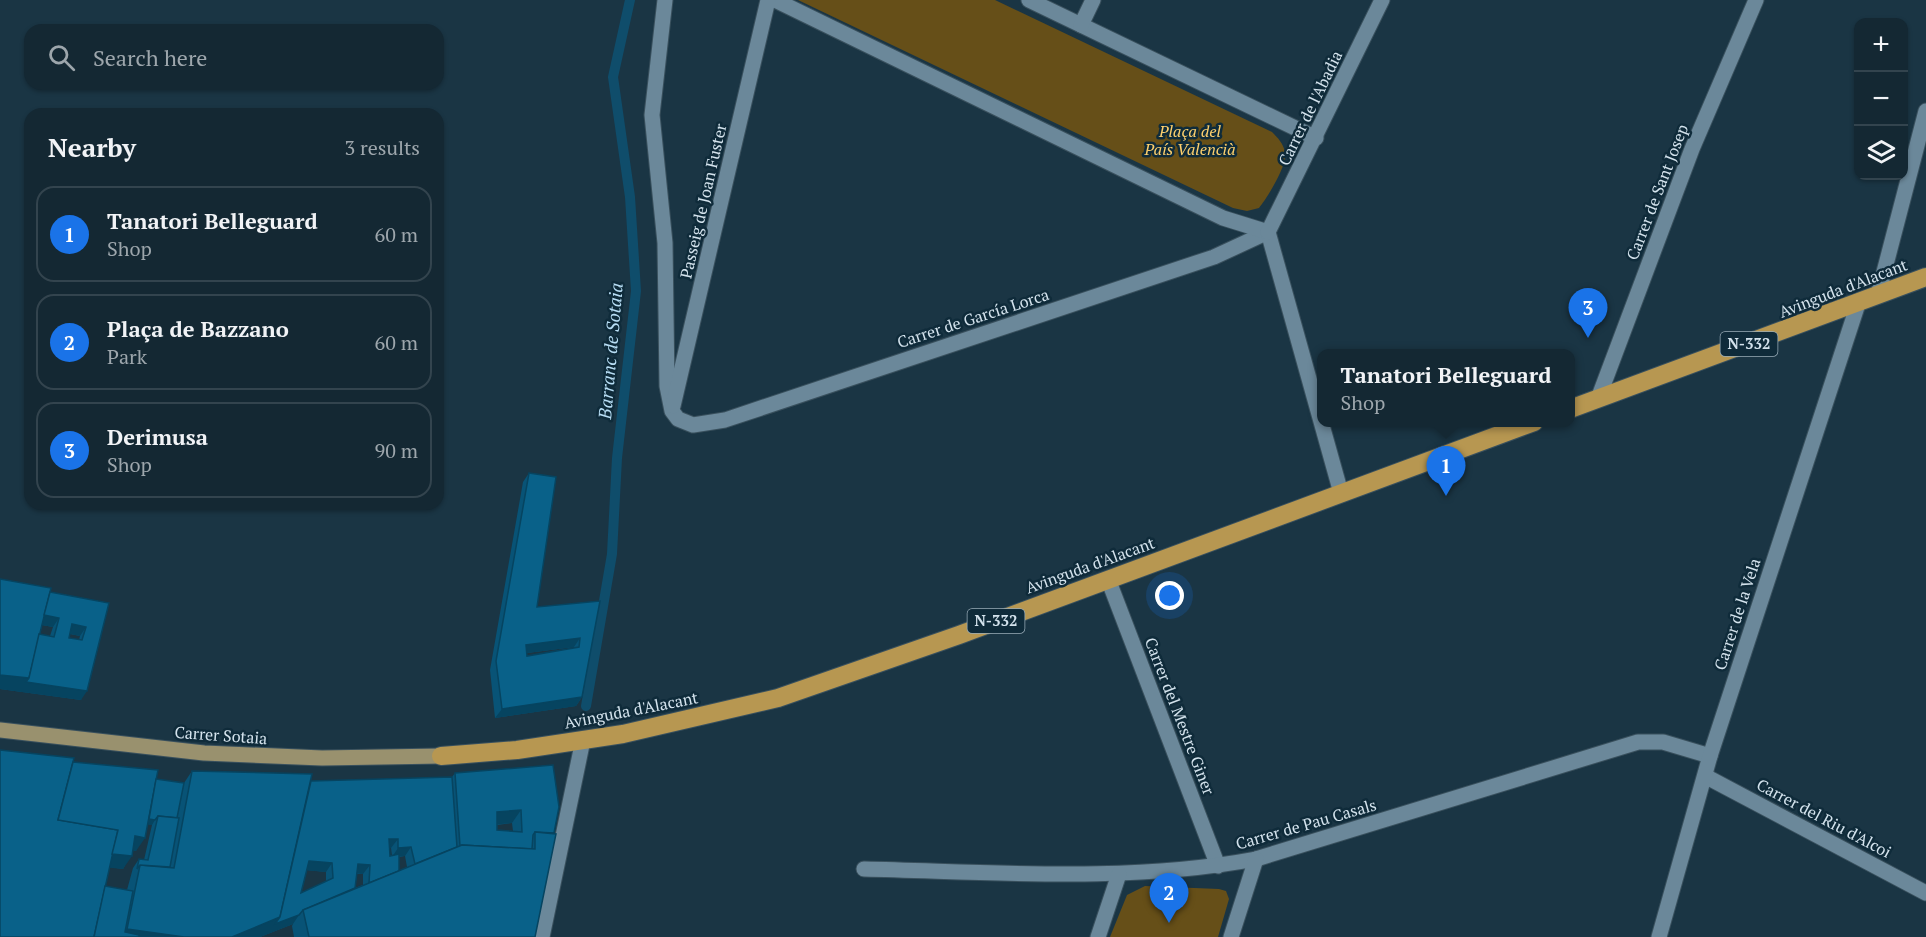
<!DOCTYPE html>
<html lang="en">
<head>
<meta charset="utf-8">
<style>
  body { margin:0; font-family:"PT Serif",serif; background:#1d303b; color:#f1f3f6 }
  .controls { position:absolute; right:18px; top:18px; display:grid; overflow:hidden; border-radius:12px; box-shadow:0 2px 4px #0004 }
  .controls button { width:54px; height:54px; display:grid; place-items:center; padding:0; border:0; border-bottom:2px solid #33444e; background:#142833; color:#f1f3f6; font:30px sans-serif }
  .you { position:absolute; left:1170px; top:596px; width:21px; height:21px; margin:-15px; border:4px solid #fff; border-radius:50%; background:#1a73e8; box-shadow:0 0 0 9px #1a73e833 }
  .badge { display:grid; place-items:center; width:39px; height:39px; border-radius:50%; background:#1a73e8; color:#fff; font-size:20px; font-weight:700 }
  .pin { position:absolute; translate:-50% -50px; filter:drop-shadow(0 2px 3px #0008) }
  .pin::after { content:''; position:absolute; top:32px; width:21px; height:18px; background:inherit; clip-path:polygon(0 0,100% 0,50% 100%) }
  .popup { position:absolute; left:1317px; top:349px; width:258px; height:78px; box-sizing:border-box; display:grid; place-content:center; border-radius:12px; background:#142833; filter:drop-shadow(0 2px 4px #0005); font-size:20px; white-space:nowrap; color:#9da6ac }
  .popup b { font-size:22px; color:#f1f3f6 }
  .popup::after { content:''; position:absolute; left:50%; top:100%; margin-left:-12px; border:12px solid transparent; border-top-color:#142833 }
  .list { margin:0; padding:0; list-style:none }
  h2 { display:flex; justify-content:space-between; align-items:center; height:78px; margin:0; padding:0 24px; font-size:26px }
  h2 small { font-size:20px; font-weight:400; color:#9da6ac }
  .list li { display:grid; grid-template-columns:39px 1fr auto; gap:18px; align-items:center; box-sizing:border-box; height:96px; margin:0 12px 12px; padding:0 12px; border:2px solid #33444e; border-radius:18px }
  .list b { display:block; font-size:22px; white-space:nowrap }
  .list p { margin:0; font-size:20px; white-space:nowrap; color:#9da6ac }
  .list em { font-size:20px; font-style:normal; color:#9da6ac }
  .icon { flex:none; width:33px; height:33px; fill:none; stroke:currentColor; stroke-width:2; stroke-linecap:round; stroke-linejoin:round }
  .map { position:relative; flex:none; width:1926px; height:937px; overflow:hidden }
  .search { position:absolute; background:#142833; box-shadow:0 2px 4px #0004; left:24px; top:24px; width:420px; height:66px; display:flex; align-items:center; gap:15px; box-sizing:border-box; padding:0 21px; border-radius:18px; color:#9da6ac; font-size:22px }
  .panel { position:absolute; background:#142833; box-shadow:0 2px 4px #0004; left:24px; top:108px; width:420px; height:402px; border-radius:18px }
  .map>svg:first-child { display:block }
  .green { fill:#664f18 }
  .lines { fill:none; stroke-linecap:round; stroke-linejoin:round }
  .stream { stroke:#0f4d6b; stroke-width:10 }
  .minor-casing { stroke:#39505d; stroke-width:17 }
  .major-casing { stroke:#39505d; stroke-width:17 }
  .highway-casing { stroke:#39505d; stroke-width:20 }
  .minor { stroke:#6b889a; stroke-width:15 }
  .major { stroke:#99916e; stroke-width:15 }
  .highway { stroke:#b79751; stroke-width:18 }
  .wall { fill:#085376; fill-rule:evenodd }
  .shaded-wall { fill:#064460 }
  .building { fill:#096189; stroke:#064460; stroke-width:1.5; fill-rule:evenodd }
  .labels { text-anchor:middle; stroke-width:5; stroke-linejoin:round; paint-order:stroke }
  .shield { fill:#0f2b3a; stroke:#99acb7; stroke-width:1.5 }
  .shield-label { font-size:15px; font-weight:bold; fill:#d4e3ed }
  .street-label { font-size:16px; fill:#d4e3ed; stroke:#0f2b3a }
  .park-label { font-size:16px; font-style:italic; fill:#fccf6d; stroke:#0f2b3a }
  .water-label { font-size:18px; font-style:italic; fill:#b7ddf4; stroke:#0f2b3a }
</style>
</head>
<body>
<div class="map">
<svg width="1926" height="937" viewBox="0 0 1926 937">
  <rect width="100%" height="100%" fill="#1a3544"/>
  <g class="green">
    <path d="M798,0h197l277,132c6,6 11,11 13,20 3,13 -18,46 -26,56l-12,3 -14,-3z"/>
    <path d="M1145,886l74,3 7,2 3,8 -11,38h-108l17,-42z"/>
  </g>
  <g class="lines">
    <path class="stream" d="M586,706l26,-152 5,-96 19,-167 -6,-94 -17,-120 17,-77"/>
    <g class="minor-casing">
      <g id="minor">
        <path d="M665,0l-13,115 13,128 2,143 5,25 6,8 15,6 32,-5 489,-163 54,-25"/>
        <path d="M775,0l448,218 45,14"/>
        <path d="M1029,0l287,138"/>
        <path d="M1081,25l12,-25"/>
        <path d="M1268,232l73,261"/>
        <path d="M1268,232l114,-232"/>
        <path d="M1878,295l48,-184"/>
        <path d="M1598,399l94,-250 64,-149"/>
        <path d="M673,406l95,-406"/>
        <path d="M1108,579l110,287"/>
        <path d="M1705,776l221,117"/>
        <path d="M864,869c131,3 263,14 392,-10l382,-117h25l47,14"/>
        <path d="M542,937l41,-197"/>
        <path d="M1098,937l21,-63"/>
        <path d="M1231,937l25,-78"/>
        <path d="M1659,937l51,-181 148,-452"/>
      </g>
    </g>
    <g class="major-casing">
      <path id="major" d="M0,730l204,23 118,5 119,-2"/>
    </g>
    <g class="highway-casing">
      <g id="highway">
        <path d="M1570,409l356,-132"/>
        <path d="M441,756l76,-6 106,-16 155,-36 181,-63 575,-213"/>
      </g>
    </g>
    <use href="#minor" class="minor"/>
    <use href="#major" class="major"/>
    <use href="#highway" class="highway"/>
  </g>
  <g class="wall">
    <path d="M529,473l8,134 63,-6 -18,96 -6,9 -81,12 -5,-48 33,-188zM574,647v1l-47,8v-3z"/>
    <path d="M0,579l50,13 59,11 -28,97 -81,-11zM42,625l11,2 -3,9 -11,-2zM70,634l10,2 -1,4 -10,-2z"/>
    <path d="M73,762l83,17 28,4 8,-12 119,10 141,-4 3,-4 98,-8 -18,172h-241l-2,-11 1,-2 -33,13h-260zM512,823l1,8 -16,-1v-5zM148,824l4,1 -8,35 -5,-1 -6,9 -6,22 -22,-4 4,-19 14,2 10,-19 3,1zM390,848h1l1,8h-2zM405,856l2,11 -8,4v-14zM307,870l19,2v9l-25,12zM357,874h6v11l-8,3z"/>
  </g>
  <g class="shaded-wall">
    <path d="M42,614l17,4 -6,9 -17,-3z"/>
    <path d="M72,624l14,3 -6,9 -14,-3z"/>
    <path d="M580,638l-6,9 -55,7 7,-9z"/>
    <path d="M0,675l29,3 58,13 -6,9 -81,-11z"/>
    <path d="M582,697l-6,9 -81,12 7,-9z"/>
    <path d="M521,810l-9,13 -24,2 9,-13z"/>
    <path d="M145,819l10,1 -3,5 -10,-1z"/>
    <path d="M135,836l10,2 -9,13 -11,-2z"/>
    <path d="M389,839h9l-7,9h-8z"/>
    <path d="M411,847l-6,9 -13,1 6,-9z"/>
    <path d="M111,854l21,2 -9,13 -22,-2z"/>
    <path d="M309,861l23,2 -6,9 -23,-2z"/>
    <path d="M358,864l12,1 -7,9 -12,-1z"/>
    <path d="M299,915l-6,9 -33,13h-28l48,-20z"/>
    <path d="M127,929l57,8h-63z"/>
  </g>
  <g class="building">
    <path d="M529,473l27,4 -19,130 63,-6 -18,96 -80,12 -6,-48zM580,638l-1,9 -52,9 -1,-11z"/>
    <path d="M0,579l51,9 -22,90 -29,-3z"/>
    <path d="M50,592l59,11 -22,88 -61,-9 3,-4 10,-44 15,3 5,-19 -15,-3zM72,624l14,3 -4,13 -13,-2z"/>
    <path d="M0,750l74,8 -16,62 60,10 -24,107h-94z"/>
    <path d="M73,762l85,8 -13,68 -10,-2 -3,20 -20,-2 6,-24 -60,-10z"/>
    <path d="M553,765l6,42 -5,26 -19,-1 -2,3 -1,14 -70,-4 -2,1 -5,-73zM521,810l1,22 -25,-2v-18z"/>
    <path d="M192,771l120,3 -32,143 -48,20h-48l-57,-8 13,-64 34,3z"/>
    <path d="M452,777l5,70 -42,17 -4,-17 -13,1v-9h-9l1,17 9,-2v17l-30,12 1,-18 -12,-1 -3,24 -52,22 -4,5 -24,9 5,-7 31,-136zM309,861l23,2 1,15 -32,15z"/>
    <path d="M156,779l28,4 -7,35 -19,-2 -3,4 -6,-1z"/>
    <path d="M158,816l21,2 -9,49 -30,-2 -3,4 2,-10 9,1z"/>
    <path d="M535,832l21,2 -21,103h-226l-6,-27 159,-65 73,4z"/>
    <path d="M105,886l28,5 -8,41 14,3v2h-45z"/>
  </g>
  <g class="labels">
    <g class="shield">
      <rect x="1720.5" y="332" width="57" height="24" rx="4.5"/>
      <rect x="967.5" y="609" width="57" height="24" rx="4.5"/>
    </g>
    <g class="shield-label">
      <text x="1749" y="349">N-332</text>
      <text x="996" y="626">N-332</text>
    </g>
    <g class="street-label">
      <text transform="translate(1310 108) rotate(-64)" y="6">Carrer de l'Abadia</text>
      <text transform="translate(1657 192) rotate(-69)" y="6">Carrer de Sant Josep</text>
      <text transform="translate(703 201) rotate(-77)" y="6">Passeig de Joan Fuster</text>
      <text transform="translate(1843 288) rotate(-21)" y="6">Avinguda d'Alacant</text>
      <text transform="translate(973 318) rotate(-18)" y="6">Carrer de García Lorca</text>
      <text transform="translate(1090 565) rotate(-20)" y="6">Avinguda d'Alacant</text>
      <text transform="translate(1737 614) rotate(-72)" y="6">Carrer de la Vela</text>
      <text transform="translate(631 710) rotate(-11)" y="6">Avinguda d'Alacant</text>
      <text transform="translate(1180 716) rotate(69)" y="6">Carrer del Mestre Giner</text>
      <text transform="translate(221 735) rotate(4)" y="6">Carrer Sotaia</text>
      <text transform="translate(1824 818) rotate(28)" y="6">Carrer del Riu d'Alcoi</text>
      <text transform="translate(1306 824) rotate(-16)" y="6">Carrer de Pau Casals</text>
    </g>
    <g class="park-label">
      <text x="1190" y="137">Plaça del<tspan x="1190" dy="18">País Valencià</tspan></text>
    </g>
    <g class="water-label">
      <text transform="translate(611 351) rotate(-85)" y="6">Barranc de Sotaia</text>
    </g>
  </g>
</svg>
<div class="controls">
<button>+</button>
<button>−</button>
<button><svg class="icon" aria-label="layers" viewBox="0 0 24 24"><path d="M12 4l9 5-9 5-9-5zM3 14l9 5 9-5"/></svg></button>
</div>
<div class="you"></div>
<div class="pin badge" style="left:1446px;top:496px">1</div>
<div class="popup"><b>Tanatori Belleguard</b>Shop</div>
<div class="pin badge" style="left:1169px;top:923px">2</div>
<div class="pin badge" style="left:1588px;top:338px">3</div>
<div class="search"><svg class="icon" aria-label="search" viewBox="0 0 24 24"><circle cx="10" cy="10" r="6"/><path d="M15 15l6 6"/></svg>Search here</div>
<section class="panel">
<h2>Nearby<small>3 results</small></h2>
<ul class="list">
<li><span class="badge">1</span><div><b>Tanatori Belleguard</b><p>Shop</p></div><em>60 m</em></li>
<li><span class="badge">2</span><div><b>Plaça de Bazzano</b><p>Park</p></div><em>60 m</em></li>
<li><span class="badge">3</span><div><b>Derimusa</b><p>Shop</p></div><em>90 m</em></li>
</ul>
</section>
</div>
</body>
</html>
